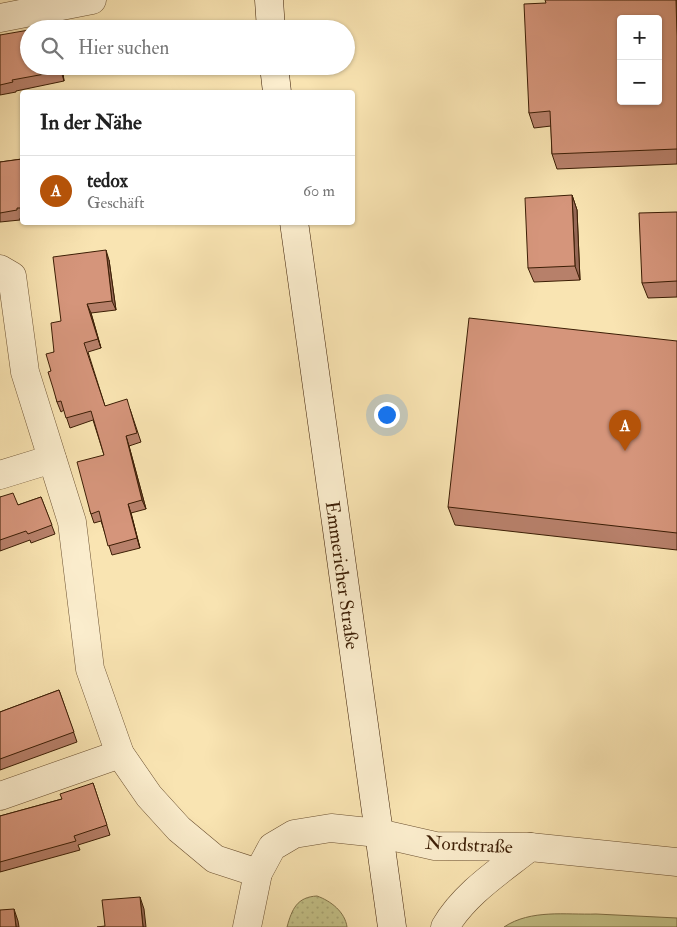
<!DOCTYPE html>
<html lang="de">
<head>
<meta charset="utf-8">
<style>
  body { margin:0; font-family:"IM FELL Double Pica",serif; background:#f6f6f6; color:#222 }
  .controls { position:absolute; right:15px; top:15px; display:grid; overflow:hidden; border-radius:5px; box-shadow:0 1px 4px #0004 }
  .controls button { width:45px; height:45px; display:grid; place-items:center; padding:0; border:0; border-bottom:1px solid #e0e0e0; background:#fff; color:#222; font:25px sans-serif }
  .you { position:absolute; left:386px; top:414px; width:18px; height:18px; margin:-12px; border:4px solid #fff; border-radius:50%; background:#1a73e8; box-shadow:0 0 0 8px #1a73e833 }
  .badge { display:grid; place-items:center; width:32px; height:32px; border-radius:50%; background:#b45309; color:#fff; font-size:16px; font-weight:700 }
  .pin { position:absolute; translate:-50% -41px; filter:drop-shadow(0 1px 2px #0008) }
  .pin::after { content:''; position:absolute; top:26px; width:18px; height:15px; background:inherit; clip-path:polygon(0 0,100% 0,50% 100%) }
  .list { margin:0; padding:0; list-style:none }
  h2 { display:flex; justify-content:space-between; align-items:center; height:65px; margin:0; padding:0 20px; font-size:21px }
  h2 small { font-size:16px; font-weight:400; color:#767676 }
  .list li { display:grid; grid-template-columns:32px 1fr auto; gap:15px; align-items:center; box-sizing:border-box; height:70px; padding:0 20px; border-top:1px solid #e0e0e0 }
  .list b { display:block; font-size:19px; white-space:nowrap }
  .list p { margin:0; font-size:16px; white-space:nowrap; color:#767676 }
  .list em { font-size:16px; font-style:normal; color:#767676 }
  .icon { flex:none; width:28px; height:28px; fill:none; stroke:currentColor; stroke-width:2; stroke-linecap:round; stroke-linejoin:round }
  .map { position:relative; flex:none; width:677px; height:927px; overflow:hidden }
  .search { position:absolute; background:#fff; box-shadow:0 1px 4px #0004; left:20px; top:20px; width:335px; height:55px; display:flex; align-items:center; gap:12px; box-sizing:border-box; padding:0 18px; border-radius:28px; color:#767676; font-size:19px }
  .panel { position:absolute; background:#fff; box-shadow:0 1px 4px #0004; left:20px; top:90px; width:335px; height:135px; border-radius:5px }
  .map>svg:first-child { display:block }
  .grass { fill:#c4c288; stroke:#807046 }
  .park { fill:url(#park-dots); stroke:#807046 }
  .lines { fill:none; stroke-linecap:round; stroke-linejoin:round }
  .minor-casing { stroke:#6b5030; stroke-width:29 }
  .tertiary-casing { stroke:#6b5030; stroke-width:29 }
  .secondary-casing { stroke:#3c1e05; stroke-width:29 }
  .minor { stroke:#fbedcd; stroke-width:28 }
  .tertiary { stroke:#fbedcd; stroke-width:28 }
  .secondary { stroke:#fbedcd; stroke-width:28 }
  .wall { fill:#b7806a; stroke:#3c1e05 }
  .shaded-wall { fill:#956856; stroke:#3c1e05 }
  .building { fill:#d5957b; stroke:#3c1e05; fill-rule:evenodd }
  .labels { text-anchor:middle; stroke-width:4; stroke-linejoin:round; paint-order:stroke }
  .street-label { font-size:19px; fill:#3c1e05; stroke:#fbedcd }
</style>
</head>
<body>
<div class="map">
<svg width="677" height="927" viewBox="0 0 677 927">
  <defs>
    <pattern id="park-dots" width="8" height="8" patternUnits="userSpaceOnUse" patternTransform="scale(1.25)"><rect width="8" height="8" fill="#c4c288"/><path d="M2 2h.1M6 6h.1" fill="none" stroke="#a9a674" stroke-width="1.8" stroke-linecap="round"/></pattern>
  </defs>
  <rect width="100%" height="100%" fill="#f9e4b2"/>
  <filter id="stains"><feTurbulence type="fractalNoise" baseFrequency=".004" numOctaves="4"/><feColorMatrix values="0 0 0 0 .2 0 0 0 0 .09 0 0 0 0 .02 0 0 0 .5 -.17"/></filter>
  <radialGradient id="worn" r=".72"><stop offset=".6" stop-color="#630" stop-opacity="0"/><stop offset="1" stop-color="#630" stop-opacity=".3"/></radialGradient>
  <path class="grass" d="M596,914l81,4v9h-173c27,-18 62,-12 92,-13z"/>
  <path class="park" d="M317,896c14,5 28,16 30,31h-60c5,-18 10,-30 30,-31z"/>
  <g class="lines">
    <g class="minor-casing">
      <g id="minor">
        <path d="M0,18l92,-18"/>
        <path d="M0,269l12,7 13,96 47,150 18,147 30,85 29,42 30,33 36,30 43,14"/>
        <path d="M0,475l52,-16"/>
        <path d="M0,796l120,-42"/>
        <path d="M247,927l11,-54 14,-26 22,-13 37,-6 47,5"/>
      </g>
    </g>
    <g class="tertiary-casing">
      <g id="tertiary">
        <path d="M378,833l57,13 95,1 147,15"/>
        <path d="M445,927c20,-34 55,-56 85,-80"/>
      </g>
    </g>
    <g class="secondary-casing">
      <g id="secondary">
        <path d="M269,0l2,29"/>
        <path d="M274,66l3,26"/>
        <path d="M294,222c32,235 67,470 98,705"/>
      </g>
    </g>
    <use href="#minor" class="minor"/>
    <use href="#tertiary" class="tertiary"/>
    <use href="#secondary" class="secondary"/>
  </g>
  <g class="wall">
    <path d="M677,0v164l-120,5 -5,-15 -1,-28 -17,2 -5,-15 17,-110z"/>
    <path d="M0,35l62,31 2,15 -48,10v1l-16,3z"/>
    <path d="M22,159v59h-2v2l-20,2v-60z"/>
    <path d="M572,195l5,15 3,70 -46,2 -6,-14z"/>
    <path d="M677,212v85l-29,1 -6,-15z"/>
    <path d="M109,260l7,50 -25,3 10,35 -13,4 17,54 25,3 11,33 -12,4 17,63 -15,4 9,35 -28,7 -11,-34 -7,2 -4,-12 14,-56 -11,-35 -23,8 -6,-18 -3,2 -4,-10 -6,-31 3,-19 7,-31z"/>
    <path d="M677,341v209l-222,-25 -7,-18z"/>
    <path d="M0,497l18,8 23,-8 14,37 -24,9 -1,-3 -30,11z"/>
    <path d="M59,690l18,52 -77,28v-58z"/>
    <path d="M93,783l17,52 -32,10 2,5 -80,22v-56l62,-17z"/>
  </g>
  <g class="shaded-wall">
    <path d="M676,0h1v36z"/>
    <path d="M60,66h2l2,15 -3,-10z"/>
    <path d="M572,195l5,15 3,70 -5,-14z"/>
    <path d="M106,250l3,10 7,50 -4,-9z"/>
    <path d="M87,304l4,9 10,35 -3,-9z"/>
    <path d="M126,436l3,10 17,63 -4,-9z"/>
    <path d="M128,504l3,9 9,35 -3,-10z"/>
    <path d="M140,897l4,12 2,18h-3z"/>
    <path d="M14,909l4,12 1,6h-3z"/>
  </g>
  <g class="building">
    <path d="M545,0h131l1,36v113l-125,5 -2,-43 -21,2 -5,-109 22,-1zM621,19h37v82h-37z"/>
    <path d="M52,25l1,4h-20z"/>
    <path d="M29,30v36h31l1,5 -49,9 1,2 -13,3v-50z"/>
    <path d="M22,159v49h-5v2l-17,3v-51z"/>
    <path d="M572,195l3,71 -47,2 -3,-70z"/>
    <path d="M677,212v69l-35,2 -3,-70z"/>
    <path d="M106,250l6,51 -25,3 11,35 -14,4 21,63 22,-7 10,34 -11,3 16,64 -14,4 9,34 -29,8 -9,-35 -8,3 -1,-3 -13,-49 27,-7 -13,-44 -25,7 -5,-17 -4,1 -4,-14 -5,-16 3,-1 -5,-17 8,-2 -3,-29 10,-2 -8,-64z"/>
    <path d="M469,318l208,23v192l-229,-26z"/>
    <path d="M13,493l5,12 23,-8 11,28 -24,9 -2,-3 -26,9v-43z"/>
    <path d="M59,690l15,42 -74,27v-47z"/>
    <path d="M93,783l14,42 -33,11 2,5 -76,21v-46l62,-17 -2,-5z"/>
    <path d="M140,897l3,30h-46l8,-1 -3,-26z"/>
    <path d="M14,909l2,18h-16v-17z"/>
  </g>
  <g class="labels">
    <g class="street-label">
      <text transform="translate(343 575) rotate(82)" y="7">Emmericher Straße</text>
      <text transform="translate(469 844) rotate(3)" y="7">Nordstraße</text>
    </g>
  </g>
  <rect width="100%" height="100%" filter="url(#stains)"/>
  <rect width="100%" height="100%" fill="url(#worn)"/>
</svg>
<div class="controls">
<button>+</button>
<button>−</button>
</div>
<div class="you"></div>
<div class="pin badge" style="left:625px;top:451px">A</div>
<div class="search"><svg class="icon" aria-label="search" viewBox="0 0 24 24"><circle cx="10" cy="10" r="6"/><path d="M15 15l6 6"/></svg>Hier suchen</div>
<section class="panel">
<h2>In der Nähe<small></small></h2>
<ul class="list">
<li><span class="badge">A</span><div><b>tedox</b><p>Geschäft</p></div><em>60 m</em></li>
</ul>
</section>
</div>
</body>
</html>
